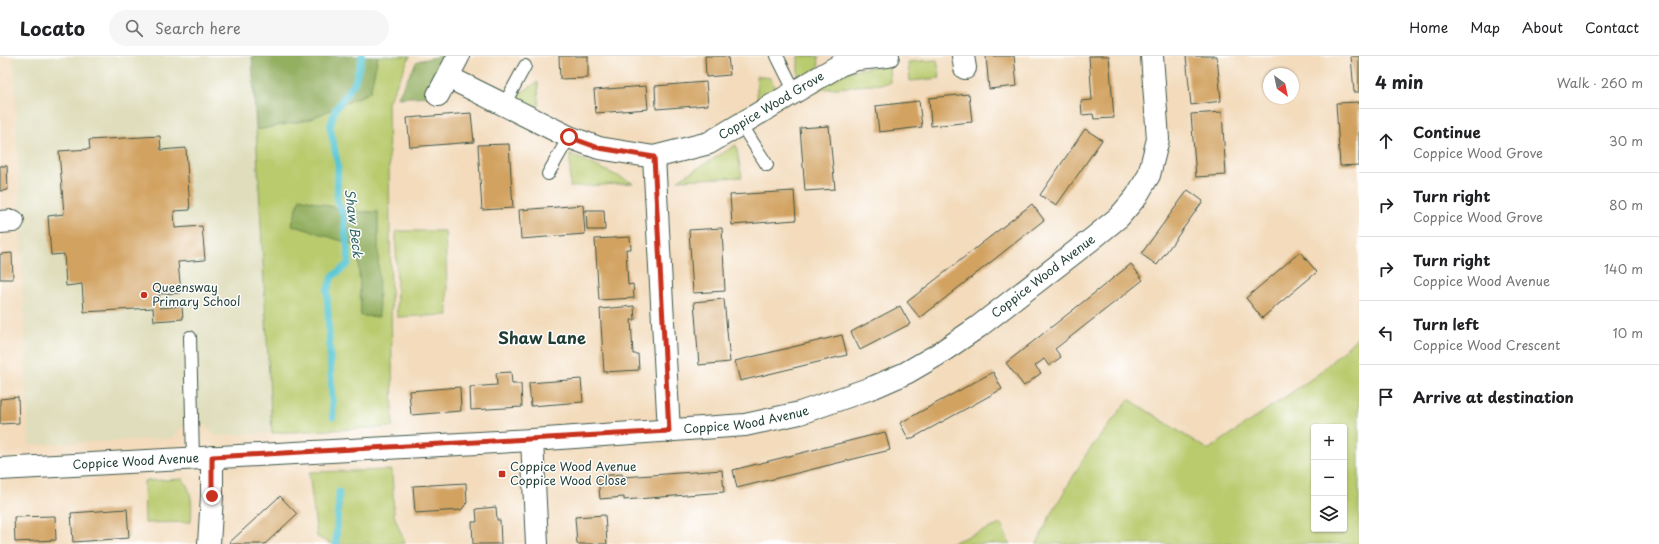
<!DOCTYPE html>
<html lang="en">
<head>
<meta charset="utf-8">
<style>
  body { margin:0; font-family:"Playpen Sans",sans-serif; background:#f6f6f6; color:#202124 }
  .controls { position:absolute; right:12px; bottom:12px; display:grid; overflow:hidden; border-radius:4px; box-shadow:0 1px 3px #0004 }
  .controls button { width:36px; height:36px; display:grid; place-items:center; padding:0; border:0; border-bottom:1px solid #e0e0e0; background:#fff; color:#202124; font:20px sans-serif }
  .compass { position:absolute; left:1263px; top:12px; width:36px; height:36px; border-radius:50%; background:#fff; box-shadow:0 1px 3px #0004; rotate:147deg }
  .stop { position:absolute; width:12px; height:12px; margin:-9px; border:3px solid #c8321e; border-radius:50%; background:#fff }
  .stop.end { background:#c8321e; border-color:#fff; box-shadow:0 1px 4px #0008 }
  .list { margin:0; padding:0; list-style:none }
  h2 { display:flex; justify-content:space-between; align-items:center; height:52px; margin:0; padding:0 16px; font-size:17px }
  h2 small { font-size:13px; font-weight:400; color:#757577 }
  .list li { display:grid; grid-template-columns:26px 1fr auto; gap:12px; align-items:center; box-sizing:border-box; height:64px; padding:0 16px; border-top:1px solid #e0e0e0 }
  .list b { display:block; font-size:15px; white-space:nowrap }
  .list p { margin:0; font-size:13px; white-space:nowrap; color:#757577 }
  .list em { font-size:13px; font-style:normal; color:#757577 }
  .icon { flex:none; width:22px; height:22px; fill:none; stroke:currentColor; stroke-width:2; stroke-linecap:round; stroke-linejoin:round }
  .map { position:relative; flex:none; width:1359px; height:488px; overflow:hidden }
  header { display:flex; align-items:center; gap:24px; box-sizing:border-box; height:56px; padding:0 20px; background:#fff; border-bottom:1px solid #e0e0e0 }
  header strong { font-size:19px }
  nav { display:flex; gap:22px; margin-inline-start:auto; font-size:14px }
  .search { width:280px; height:36px; background:#f6f6f6; display:flex; align-items:center; gap:10px; box-sizing:border-box; padding:0 14px; border-radius:22px; color:#757577; font-size:15px }
  main { display:flex }
  aside { flex:1; background:#fff }
  .map>svg:first-child { display:block }
  .built { fill:#dfddbb }
  .green { fill:#bacb6e; stroke:#6c8451; fill-rule:evenodd }
  .forest { fill:#93af61; stroke:#59764a }
  .lines { fill:none; stroke-linecap:round; stroke-linejoin:round }
  .stream { stroke:#5bc7d3; stroke-width:7 }
  .building { fill:#d2a261 }
  .lane-casing { stroke:#3f5548; stroke-width:14 }
  .street-casing { stroke:#3f5548; stroke-width:24 }
  .lane { stroke:#fff; stroke-width:12 }
  .street { stroke:#fff; stroke-width:22 }
  .route { stroke:#c8321e; stroke-width:5 }
  .poi-dot { fill:#c8321e; stroke:#fff; stroke-width:1.5 }
  .labels { text-anchor:middle; stroke-width:3; stroke-linejoin:round; paint-order:stroke }
  .street-label { font-size:12px; fill:#1f3d34; stroke:#fff }
  .poi-label { font-size:12px; fill:#1f3d34; stroke:#fff; text-anchor:start }
  .water-label { font-size:13px; font-style:italic; fill:#316664; stroke:#fff }
  .district-label { font-size:16px; font-weight:bold; fill:#1f3d34; stroke:#fff }
</style>
</head>
<body>
<header>
<strong>Locato</strong>
<div class="search"><svg class="icon" aria-label="search" viewBox="0 0 24 24"><circle cx="10" cy="10" r="6"/><path d="M15 15l6 6"/></svg>Search here</div>
<nav><a>Home</a><a>Map</a><a>About</a><a>Contact</a></nav>
</header>
<main>
<div class="map">
<svg width="1359" height="488" viewBox="0 0 1359 488">
  <rect width="100%" height="100%" fill="#fff"/>
  <filter id="ink" filterUnits="userSpaceOnUse"><feTurbulence type="fractalNoise" baseFrequency=".025" numOctaves="2"/><feDisplacementMap in="SourceGraphic" scale="8" xChannelSelector="R" yChannelSelector="G"/><feConvolveMatrix kernelMatrix="1 2 1 2 8 2 1 2 1" color-interpolation-filters="sRGB"/></filter>
  <filter id="wash" filterUnits="userSpaceOnUse"><feTurbulence type="fractalNoise" baseFrequency=".012" numOctaves="4" result="noise"/><feDisplacementMap in="SourceGraphic" scale="16" xChannelSelector="R" yChannelSelector="G"/><feGaussianBlur stdDeviation="0.9" result="paint"/><feColorMatrix in="noise" values="0 0 0 0 0 0 0 0 0 0 0 0 0 0 0 0 0 1.4 0 .05"/><feComposite in="paint" operator="in"/></filter>
  <g filter="url(#wash)">
    <rect width="100%" height="100%" fill="#f3dbbc"/>
    <path class="built" d="M14,0h238l20,377 -56,3 -10,-11 -25,2 -8,11 -144,7z"/>
    <g class="green">
      <path d="M378,0h32l-22,46 5,325 -121,6 -16,-303 52,-10 62,-28zM300,142l51,14h26l-16,104 -3,-70 -66,-21z"/>
      <path d="M798,0h20l1,11 -21,13z"/>
      <path d="M937,4l3,18 -30,3 -2,-19z"/>
      <path d="M889,8l1,19 -75,7 35,-19z"/>
      <path d="M756,20l14,2 9,16 -21,12z"/>
      <path d="M538,26l1,23 -4,5 -19,-10 4,-7z"/>
      <path d="M736,89l6,32 -64,3z"/>
      <path d="M570,98l63,29 -63,4z"/>
      <path d="M396,175h49l3,84 -51,2z"/>
      <path d="M1359,280v208h-322l13,-28 37,-63 42,-54 79,51 109,-75zM1314,371h30v102h-30z"/>
      <path d="M392,414l2,45 11,29h-73l-15,-7 -8,-65z"/>
      <path d="M183,423c10,14 9,26 8,43l-46,1 -1,-42z"/>
      <path d="M1001,468l9,20h-62z"/>
    </g>
    <g class="forest">
      <path d="M252,0h126l-8,36 -62,28 -52,10z"/>
      <path d="M440,0h9l-20,40 -32,2 20,-37z"/>
      <path d="M300,142l51,14h27l1,105 -18,-1 -3,-70 -66,-21z"/>
    </g>
    <g class="lines">
      <g class="stream">
        <path d="M333,361l-6,-126 5,-14 16,-13 1,-4 -6,-46 -6,-14 1,-35 -8,-38 5,-17 20,-28 7,-26"/>
        <path d="M336,488l3,-52"/>
      </g>
    </g>
    <g id="blocks">
      <g class="building">
        <path d="M559,0h29v22l-28,1z"/>
        <path d="M705,0h23l2,19 -24,2z"/>
        <path d="M986,0h28l3,30 -28,3z"/>
        <path d="M1089,0h20l5,62 -20,1 -1,-5 -11,1 -1,-14 11,-1z"/>
        <path d="M1186,0h31l4,45 -30,4z"/>
        <path d="M1351,0h8v36h-5z"/>
        <path d="M706,26l2,23 -52,4 -1,-23z"/>
        <path d="M646,30l2,23 -52,4 -2,-23z"/>
        <path d="M969,38l3,28 -41,4 -2,-28z"/>
        <path d="M919,45l3,26 -43,5 -3,-26z"/>
        <path d="M1359,46v63l-19,1 -4,-63z"/>
        <path d="M1222,56l4,63 -30,2 -5,-63z"/>
        <path d="M471,57l3,29 -64,5 -3,-29z"/>
        <path d="M829,70l6,63 -30,2 -5,-63z"/>
        <path d="M1085,73l17,11 -46,66 -16,-11z"/>
        <path d="M160,80l1,14 25,-2 4,62 -16,1 1,17 27,-2 3,34 -27,2 3,31 -22,1 1,14 22,-2 1,13 -29,2 -1,-13 -69,4 -2,-28 -16,2 -2,-32 -13,1 -3,-39 16,-2 -5,-63 31,-2 -1,-9z"/>
        <path d="M509,88l4,64 -31,2 -4,-65z"/>
        <path d="M0,110h7l1,24 -8,1z"/>
        <path d="M1188,134l15,11 -46,64 -16,-11z"/>
        <path d="M794,135l2,29 -64,5 -2,-30z"/>
        <path d="M1032,148l12,16 -124,98 -13,-16z"/>
        <path d="M583,149l2,29 -64,5 -2,-29z"/>
        <path d="M586,154h18l1,20h-18z"/>
        <path d="M722,172l3,63 -32,2 -4,-63z"/>
        <path d="M630,181l1,12h-5l2,36 5,-1 1,14 -35,2 -4,-61z"/>
        <path d="M1300,196l17,20 -55,46 -16,-20z"/>
        <path d="M12,197l1,26h-13v-25z"/>
        <path d="M1131,208l12,16 -88,69 6,8 -12,9 -5,-7 -9,7 6,7 -17,13 -18,-23z"/>
        <path d="M724,243l6,63 -31,3 -5,-63z"/>
        <path d="M634,250l1,14h-4l2,34h5l1,16 -35,2 -4,-63z"/>
        <path d="M900,250l10,18 -50,26 -9,-18z"/>
        <path d="M842,279l5,20 -107,26 -5,-20z"/>
        <path d="M511,316l1,12h9l1,23 -51,3 -1,-23 27,-2 -1,-12z"/>
        <path d="M993,316l9,17 -93,51 -9,-17z"/>
        <path d="M581,323l2,23 -52,4 -2,-23z"/>
        <path d="M460,331l1,24 -50,4 -2,-24z"/>
        <path d="M18,341l1,26 -19,1v-25z"/>
        <path d="M885,376l5,18 -153,38 -4,-18z"/>
        <path d="M722,414l2,22 -100,8v-3l-24,2 -2,-23 24,-2 1,3z"/>
        <path d="M466,427l1,20 -6,7 -46,3 -2,-27z"/>
        <path d="M280,440l17,18 -32,30h-33l-2,-2z"/>
        <path d="M496,451l1,13h3l1,24h-28l-1,-22h5l-1,-13z"/>
        <path d="M127,453l2,29 -56,4 -2,-29z"/>
        <path d="M605,459l2,29h-30l-2,-27z"/>
        <path d="M55,460l1,24 -41,2 -1,-25z"/>
      </g>
    </g>
  </g>
  <g filter="url(#ink)">
    <use href="#blocks" fill-opacity="0" stroke="#3f5548" stroke-width="1"/>
    <g class="lines">
      <g class="lane-casing">
        <g id="lane">
          <path d="M777,0l18,36"/>
          <path d="M504,49l21,-39"/>
          <path d="M741,68l26,41"/>
          <path d="M548,118l21,-37"/>
          <path d="M190,281l3,121"/>
        </g>
      </g>
      <g class="street-casing">
        <g id="street">
          <path d="M963,0l2,12"/>
          <path id="s1" d="M448,21l121,60 30,11 55,9 55,-14 131,-78 17,-6 31,-3"/>
          <path d="M438,39l20,-38"/>
          <path d="M654,101l15,274"/>
          <path d="M0,166l13,-1"/>
          <path d="M532,384l5,104"/>
          <path id="s2" d="M0,413l532,-29 213,-15 55,-12 74,-26 32,-14 31,-18 41,-28 114,-88 27,-22 17,-20 13,-22 9,-36 -6,-83"/>
          <path d="M209,488l3,-48v-39"/>
        </g>
      </g>
      <use href="#lane" class="lane"/>
      <use href="#street" class="street"/>
    </g>
  </g>
  <g class="lines" filter="url(#ink)">
    <path class="route" d="M212,440v-39l457,-26 -15,-274 -55,-9 -30,-11"/>
  </g>
  <g class="poi-dot">
    <circle cx="144" cy="239" r="4"/>
    <rect x="498" y="414" width="8" height="8" rx="2"/>
  </g>
  <g class="labels">
    <g class="street-label">
      <text dy="4" stroke="none"><textPath href="#s1" startOffset="352">Coppice Wood Grove</textPath></text>
      <text dy="4" stroke="none"><textPath href="#s2" startOffset="1084">Coppice Wood Avenue</textPath></text>
      <text dy="4" stroke="none"><textPath href="#s2" startOffset="748">Coppice Wood Avenue</textPath></text>
      <text dy="4" stroke="none"><textPath href="#s2" startOffset="136">Coppice Wood Avenue</textPath></text>
    </g>
    <g class="poi-label">
      <text x="152" y="236">Queensway<tspan x="152" dy="14">Primary School</tspan></text>
      <text x="510" y="415">Coppice Wood Avenue<tspan x="510" dy="14">Coppice Wood Close</tspan></text>
    </g>
    <g class="water-label">
      <text transform="translate(354 167) rotate(83)" y="5">Shaw Beck</text>
    </g>
    <g class="district-label">
      <text x="542" y="288">Shaw Lane</text>
    </g>
  </g>
</svg>
<div class="controls">
<button>+</button>
<button>−</button>
<button><svg class="icon" aria-label="layers" viewBox="0 0 24 24"><path d="M12 4l9 5-9 5-9-5zM3 14l9 5 9-5"/></svg></button>
</div>
<svg class="compass" viewBox="-18 -18 36 36"><path d="M0-13l5 13h-10z" fill="#e53935"/><path d="M0 13l5-13h-10z" fill="#757577"/></svg>
<div class="stop" style="left:569px;top:81px"></div>
<div class="stop end" style="left:212px;top:440px"></div>
</div>
<aside>
<h2>4 min<small>Walk · 260 m</small></h2>
<ul class="list">
<li><svg class="icon" aria-label="ahead" viewBox="0 0 24 24"><path d="M12 20V5M6 11l6-6 6 6"/></svg><div><b>Continue</b><p>Coppice Wood Grove</p></div><em>30 m</em></li>
<li><svg class="icon" aria-label="right" viewBox="0 0 24 24"><path d="M7 20v-9h11M14 6l5 5-5 5"/></svg><div><b>Turn right</b><p>Coppice Wood Grove</p></div><em>80 m</em></li>
<li><svg class="icon" aria-label="right" viewBox="0 0 24 24"><path d="M7 20v-9h11M14 6l5 5-5 5"/></svg><div><b>Turn right</b><p>Coppice Wood Avenue</p></div><em>140 m</em></li>
<li><svg class="icon" aria-label="left" viewBox="0 0 24 24"><path d="M17 20v-9H6M10 6l-5 5 5 5"/></svg><div><b>Turn left</b><p>Coppice Wood Crescent</p></div><em>10 m</em></li>
<li><svg class="icon" aria-label="arrive" viewBox="0 0 24 24"><path d="M6 21V4h12l-3 4 3 4H6"/></svg><div><b>Arrive at destination</b></div></li>
</ul>
</aside>
</main>
</body>
</html>
